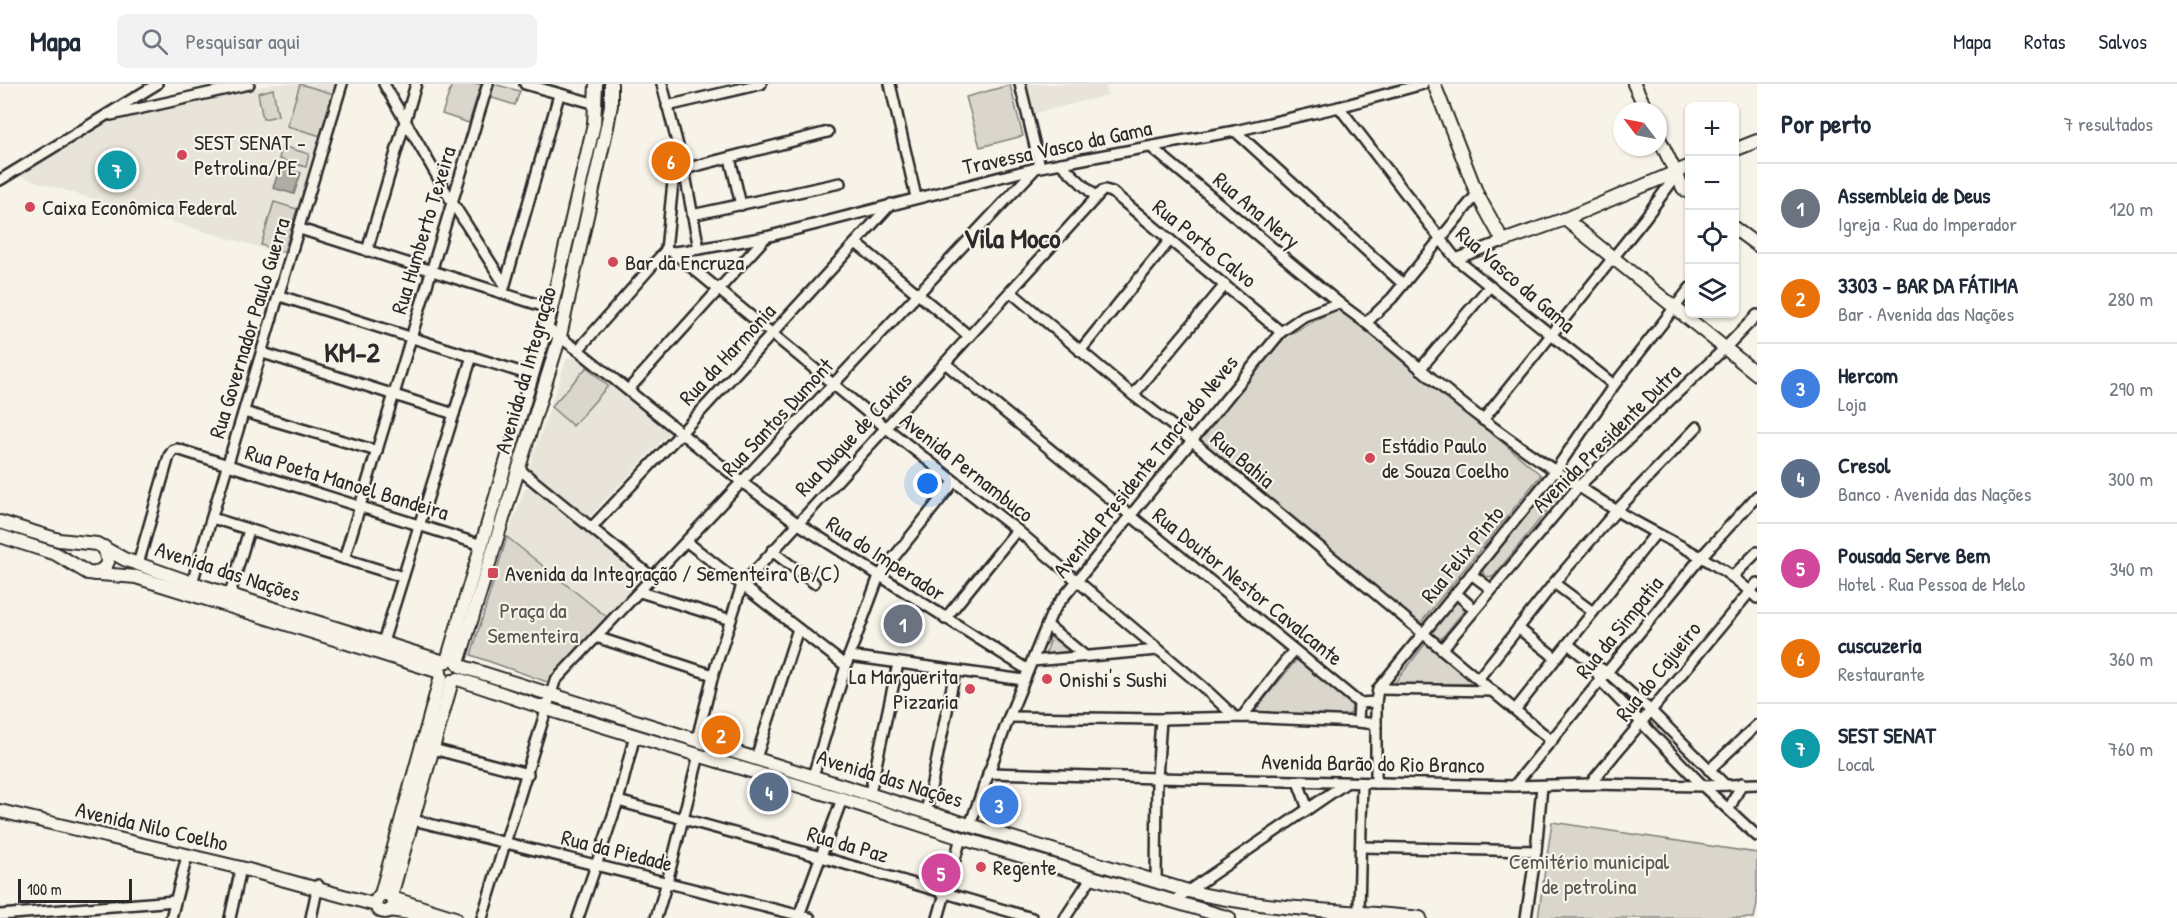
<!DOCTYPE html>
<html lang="pt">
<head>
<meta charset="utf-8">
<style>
  body { margin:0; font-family:"Patrick Hand",sans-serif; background:#f2f2f3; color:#1f2937 }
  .controls { position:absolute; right:18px; top:18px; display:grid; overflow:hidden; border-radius:9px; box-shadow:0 2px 4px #0004 }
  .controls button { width:54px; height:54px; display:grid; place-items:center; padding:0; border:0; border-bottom:2px solid #e0e1e3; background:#fff; color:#1f2937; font:30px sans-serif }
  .compass { position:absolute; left:1613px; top:18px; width:54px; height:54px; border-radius:50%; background:#fff; box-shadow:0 2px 4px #0004; rotate:302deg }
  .scale { position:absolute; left:18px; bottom:15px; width:114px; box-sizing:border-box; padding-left:6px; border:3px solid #2b2b2b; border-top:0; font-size:16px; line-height:21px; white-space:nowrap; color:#2b2b2b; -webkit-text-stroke:4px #f7f3e8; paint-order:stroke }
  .you { position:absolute; left:928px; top:400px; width:21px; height:21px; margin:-15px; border:4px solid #fff; border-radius:50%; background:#1a73e8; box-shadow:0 0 0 9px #1a73e833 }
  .badge { display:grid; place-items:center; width:39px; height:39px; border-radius:50%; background:#ea580c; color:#fff; font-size:20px; font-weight:700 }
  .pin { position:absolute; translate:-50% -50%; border:3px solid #fff; box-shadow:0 2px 6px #0006 }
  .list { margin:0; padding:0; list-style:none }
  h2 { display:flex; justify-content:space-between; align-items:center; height:78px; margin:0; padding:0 24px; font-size:26px }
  h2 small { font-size:20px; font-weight:400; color:#747a83 }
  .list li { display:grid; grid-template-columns:39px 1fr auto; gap:18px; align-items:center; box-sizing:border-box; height:90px; padding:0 24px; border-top:2px solid #e0e1e3 }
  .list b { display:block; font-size:22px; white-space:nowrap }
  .list p { margin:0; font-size:20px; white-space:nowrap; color:#747a83 }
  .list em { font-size:20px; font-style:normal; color:#747a83 }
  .icon { flex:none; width:33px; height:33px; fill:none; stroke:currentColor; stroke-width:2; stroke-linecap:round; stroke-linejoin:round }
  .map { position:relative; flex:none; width:1757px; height:834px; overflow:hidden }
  header { display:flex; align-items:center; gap:36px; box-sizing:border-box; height:84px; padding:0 30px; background:#fff; border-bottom:2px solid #e0e1e3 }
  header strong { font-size:28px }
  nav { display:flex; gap:33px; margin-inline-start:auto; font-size:21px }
  .search { width:420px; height:54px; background:#f2f2f3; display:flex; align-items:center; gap:15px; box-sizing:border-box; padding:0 21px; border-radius:9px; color:#747a83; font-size:22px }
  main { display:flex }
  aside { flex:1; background:#fff }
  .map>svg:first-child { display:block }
  .built { fill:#e8e4da }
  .green { fill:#dad6cc; stroke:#82807c; stroke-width:1.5 }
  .water { fill:#afaca4; stroke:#7a7874; stroke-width:1.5 }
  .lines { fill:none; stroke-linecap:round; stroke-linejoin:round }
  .minor-casing { stroke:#2b2b2b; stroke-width:14 }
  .major-casing { stroke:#2b2b2b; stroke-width:16 }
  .minor { stroke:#f7f3e8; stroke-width:9 }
  .major { stroke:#f7f3e8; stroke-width:12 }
  .poi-dot { fill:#d1495b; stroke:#f7f3e8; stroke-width:2 }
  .labels { text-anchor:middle; stroke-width:4.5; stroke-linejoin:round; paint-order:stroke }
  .poi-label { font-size:22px; fill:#2b2b2b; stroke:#f7f3e8; text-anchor:start }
  .street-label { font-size:22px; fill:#2b2b2b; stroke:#f7f3e8 }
  .park-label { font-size:22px; fill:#575653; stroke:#f7f3e8 }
  .district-label { font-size:28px; font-weight:bold; fill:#2b2b2b; stroke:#f7f3e8 }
</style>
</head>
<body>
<header>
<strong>Mapa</strong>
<div class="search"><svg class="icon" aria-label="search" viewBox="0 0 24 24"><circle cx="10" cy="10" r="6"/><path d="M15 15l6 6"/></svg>Pesquisar aqui</div>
<nav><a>Mapa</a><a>Rotas</a><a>Salvos</a></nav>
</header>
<main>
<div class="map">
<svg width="1757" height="834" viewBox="0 0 1757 834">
  <rect width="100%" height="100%" fill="#f7f3e8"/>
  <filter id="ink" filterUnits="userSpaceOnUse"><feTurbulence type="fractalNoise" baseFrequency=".0167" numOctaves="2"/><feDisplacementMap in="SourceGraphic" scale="12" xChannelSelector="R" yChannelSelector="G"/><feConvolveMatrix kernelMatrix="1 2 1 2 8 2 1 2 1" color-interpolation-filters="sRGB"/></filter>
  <g filter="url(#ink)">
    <g class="built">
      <path d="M274,0h63l-52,171 -232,-68 -36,-12 87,-55z"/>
      <path d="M1026,0h79l3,11 -75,19z"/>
      <path d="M576,273l93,76 -80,84 -60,-49 38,-110z"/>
      <path d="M533,404l114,89 -39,41 -101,-81 18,-48z"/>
    </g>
    <g class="green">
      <path d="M300,0l34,10 -13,42 -34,-10z"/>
      <path d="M452,0h29l-12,39 -27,-9z"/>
      <path d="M493,0l27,7 -5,14 -26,-8z"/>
      <path d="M1010,1l13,51 -43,11 -14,-50z"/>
      <path d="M273,5l5,27 -15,3 -5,-26z"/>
      <path d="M282,62l27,8 -3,13 -27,-8z"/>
      <path d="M274,118l23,7 -13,43 -23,-7z"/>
      <path d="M1343,222l198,169 -122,150 -220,-184 87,-105z"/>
      <path d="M587,283l21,19 -35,40 -22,-19z"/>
      <path d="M1554,397l12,6 -73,90 -9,-1 -2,-9z"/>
      <path d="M507,453l101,81 -61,64 -76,-27z"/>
      <path d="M1457,517l5,3 1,8 -22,27 -12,-6 25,-31z"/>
      <path d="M1052,552l28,21 -36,1z"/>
      <path d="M1425,560l52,40h-83z"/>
      <path d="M1297,575l52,41 3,7 -1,6 -7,4 -91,-4z"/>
      <path d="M1552,738l205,31v51l-3,14h-216z"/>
    </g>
    <path class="water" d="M280,83l21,6 -7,21 -21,-6z"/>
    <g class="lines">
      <g class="minor-casing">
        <g id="minor">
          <path d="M384,0l68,118 53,83"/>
          <path d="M525,0l71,20"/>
          <path d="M662,0l22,85 15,80"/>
          <path d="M890,0l26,113"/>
          <path d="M1020,0l20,83"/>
          <path d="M667,22l94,-22"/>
          <path d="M1339,23l117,152 158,126"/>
          <path d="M111,31l138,-31"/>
          <path d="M1235,47l168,153"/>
          <path d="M1151,63l188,156"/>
          <path d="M730,74l11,47"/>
          <path d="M1060,79l36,34"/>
          <path d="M0,96l157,-96"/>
          <path d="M692,131l148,-32"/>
          <path d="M300,145l252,80"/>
          <path d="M856,159l113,93"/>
          <path d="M666,166l7,2 26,-3 67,-12 274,-70 195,-36 104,-24 84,-23"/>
          <path d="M666,166l7,-68 3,-9 8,-4 144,-37"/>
          <path d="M367,167l49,-167"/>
          <path d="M673,168l212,175 132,103 186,157 32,30"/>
          <path d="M1456,175l47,-18"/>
          <path d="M504,204l55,-193"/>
          <path d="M1011,208l122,103 63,49 356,297"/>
          <path d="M280,212l253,80"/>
          <path d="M1366,239c39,31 76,66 116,96 43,32 87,62 132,90 48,31 102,48 143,89"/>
          <path d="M547,244l31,22 165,133 54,40 231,147"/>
          <path d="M578,266l88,-100"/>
          <path d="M1080,267l90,-111"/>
          <path d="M263,269l191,61"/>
          <path d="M945,279l414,340"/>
          <path d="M1420,285l69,-82"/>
          <path d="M628,306l138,-153"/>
          <path d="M1133,311l92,-110"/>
          <path d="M244,328l133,39"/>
          <path d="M1483,336l162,-202 25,-34 5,-12"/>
          <path d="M519,385l134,109"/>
          <path d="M212,434l191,59"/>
          <path d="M591,444l90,-95 210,-229"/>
          <path d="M687,458l159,124"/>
          <path d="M772,467l42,32"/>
          <path d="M344,475l144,-475"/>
          <path d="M138,480l31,-108 4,-6 4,-1 305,96"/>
          <path d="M1471,490l20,15"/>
          <path d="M1733,492l24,-24"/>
          <path d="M192,499l150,-499"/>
          <path d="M1554,499l39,29"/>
          <path d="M640,508l91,28"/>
          <path d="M1456,509l18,16"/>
          <path d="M230,510l19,-64"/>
          <path d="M945,535l72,-89"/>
          <path d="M1047,541l38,31"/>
          <path d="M1518,544l38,30"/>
          <path d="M596,553l117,38"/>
          <path d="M383,558l89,-286"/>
          <path d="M1568,560l26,21 13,7 44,39 74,74"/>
          <path d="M1442,565l137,-163 146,-138 32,-33"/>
          <path d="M849,572l175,24"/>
          <path d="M1032,577l126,-11"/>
          <path d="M1594,581l6,15 103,106 54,50"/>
          <path d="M1478,595l76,-96 62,-72 81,-84"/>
          <path d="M1378,605l115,2"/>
          <path d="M1515,626l141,-177"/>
          <path d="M1009,633l152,2 81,-2 116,5 18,2"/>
          <path d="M1242,633l52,-67"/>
          <path d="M1358,638l1,-19 17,-1 2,-13 177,-218 59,-86 76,-97"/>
          <path d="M697,655l16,-64 29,-90 360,-394 3,-1 7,2 169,140"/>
          <path d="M433,665l95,25"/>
          <path d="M756,674l42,-129"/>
          <path d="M1709,686l48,-45"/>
          <path d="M988,689l169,5 357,8 76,-2 113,2 54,-2"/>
          <path d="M813,692l36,-120 30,-80 75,-94"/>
          <path d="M1298,698l10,27"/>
          <path d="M1376,699v-81"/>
          <path d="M1590,700l167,-201"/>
          <path d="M1514,702l188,-230 55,-60"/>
          <path d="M870,709l28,-129"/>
          <path d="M618,717l203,56 211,61"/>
          <path d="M1729,725l13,-26"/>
          <path d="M926,728l29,-140"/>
          <path d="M413,736l397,98"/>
          <path d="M970,741l39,-108 42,-102 7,-11 223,-272 23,-16 35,-13 27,20 26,-25 85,-104"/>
          <path d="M1362,763l174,4"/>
          <path d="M1156,798l1,-104 4,-59"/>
          <path d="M1172,818l174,-119"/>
          <path d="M1359,827l3,-128"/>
          <path d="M0,831l175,-14"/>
          <path d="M171,834l16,-62"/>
          <path d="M230,834l11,-50"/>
          <path d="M311,834l7,-33"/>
          <path d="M482,834l73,-237 481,-513"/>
          <path d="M578,834l40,-117 17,-66"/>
          <path d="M656,834l11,-36 32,-127"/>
          <path d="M798,834l44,-119"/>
          <path d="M938,834l23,-80"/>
          <path d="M1065,834l26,-40"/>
          <path d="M1526,834l10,-67 6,-65"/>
        </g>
      </g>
      <g class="major-casing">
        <g id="major">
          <path d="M1434,0l43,110 26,47 62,-22 125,-53"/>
          <path d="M1634,0l13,27"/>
          <path d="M1658,52l25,52 7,5"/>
          <path d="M1734,66l23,-9"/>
          <path d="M1565,135l192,155"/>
          <path d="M1734,144l23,17"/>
          <path d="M0,438l59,18 38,4 27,15 68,24 252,79"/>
          <path d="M0,452l56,18 32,19 48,4 304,95"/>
          <path d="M95,490l9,-6 4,-6 -4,-15"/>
          <path d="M447,577l102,-343 45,-194 2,-40"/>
          <path d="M458,579l102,-327 47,-209 4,-22v-21"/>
          <path d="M460,582l466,146 262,79c76,19 154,19 232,27"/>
          <path d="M458,595l89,30 295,90 119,39 268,80"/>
          <path d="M0,727l241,57 135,37"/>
          <path d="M381,810l60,-218"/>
          <circle cx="385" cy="819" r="9"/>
          <path d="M391,812l61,-215"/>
          <path d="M392,814l63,20"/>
          <path d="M390,826l46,7"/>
        </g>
      </g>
      <use href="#minor" class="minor"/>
      <use href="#major" class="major"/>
    </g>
  </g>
  <g class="poi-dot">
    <circle cx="182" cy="71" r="6"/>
    <circle cx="30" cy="123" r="6"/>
    <circle cx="613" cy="178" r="6"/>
    <circle cx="1370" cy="374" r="6"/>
    <rect x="487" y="483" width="12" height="12" rx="3"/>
    <circle cx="1047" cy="595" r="6"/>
    <circle cx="970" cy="605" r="6"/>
    <circle cx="981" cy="783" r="6"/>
  </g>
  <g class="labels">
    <g class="poi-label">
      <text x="194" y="66">SEST SENAT -<tspan x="194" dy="25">Petrolina/PE</tspan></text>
      <text x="42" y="131">Caixa Econômica Federal</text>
      <text x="625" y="186">Bar da Encruza</text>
      <text x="1382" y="369">Estádio Paulo<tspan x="1382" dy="25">de Souza Coelho</tspan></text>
      <text x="505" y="497">Avenida da Integração / Sementeira (B/C)</text>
      <text x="958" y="600" text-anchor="end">La Marguerita<tspan x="958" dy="25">Pizzaria</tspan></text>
      <text x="1059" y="603">Onishi's Sushi</text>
      <text x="993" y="791">Regente</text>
    </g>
    <g class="street-label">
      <text transform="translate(1057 63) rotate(-12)" y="8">Travessa Vasco da Gama</text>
      <text transform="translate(1257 126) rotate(40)" y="8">Rua Ana Nery</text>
      <text transform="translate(423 146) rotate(-73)" y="8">Rua Humberto Texeira</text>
      <text transform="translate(1205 159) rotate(39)" y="8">Rua Porto Calvo</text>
      <text transform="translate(1516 195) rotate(41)" y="8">Rua Vasco da Gama</text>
      <text transform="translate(249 244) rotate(-73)" y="8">Rua Governador Paulo Guerra</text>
      <text transform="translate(727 270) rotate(-47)" y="8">Rua da Harmonia</text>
      <text transform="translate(525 286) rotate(-74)" y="8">Avenida da Integração</text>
      <text transform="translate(777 333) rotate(-47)" y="8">Rua Santos Dumont</text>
      <text transform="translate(853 350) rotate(-47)" y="8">Rua Duque de Caxias</text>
      <text transform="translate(1606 354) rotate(-45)" y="8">Avenida Presidente Dutra</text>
      <text transform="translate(1243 375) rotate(40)" y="8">Rua Bahia</text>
      <text transform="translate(1145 382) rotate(-51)" y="8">Avenida Presidente Tancredo Neves</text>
      <text transform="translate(967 383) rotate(38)" y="8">Avenida Pernambuco</text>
      <text transform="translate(347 398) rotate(17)" y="8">Rua Poeta Manoel Bandeira</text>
      <text transform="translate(1462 470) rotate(-51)" y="8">Rua Felix Pinto</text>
      <text transform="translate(886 474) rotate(33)" y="8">Rua do Imperador</text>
      <text transform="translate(228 487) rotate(18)" y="8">Avenida das Nações</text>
      <text transform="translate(1248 502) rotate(39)" y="8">Rua Doutor Nestor Cavalcante</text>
      <text transform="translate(1619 543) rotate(-51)" y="8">Rua da Simpatia</text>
      <text transform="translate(1658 587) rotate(-51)" y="8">Rua do Cajueiro</text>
      <text transform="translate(1373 679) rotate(1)" y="8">Avenida Barão do Rio Branco</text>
      <text transform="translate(890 694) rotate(17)" y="8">Avenida das Nações</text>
      <text transform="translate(152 742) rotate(13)" y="8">Avenida Nilo Coelho</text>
      <text transform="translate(848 760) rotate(16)" y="8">Rua da Paz</text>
      <text transform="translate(617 766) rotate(14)" y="8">Rua da Piedade</text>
    </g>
    <g class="park-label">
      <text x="533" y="534">Praça da<tspan x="533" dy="25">Sementeira</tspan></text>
      <text x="1589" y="785">Cemitério municipal<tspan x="1589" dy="25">de petrolina</tspan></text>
    </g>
    <g class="district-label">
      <text x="1012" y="164">Vila Moco</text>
      <text x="352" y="278">KM-2</text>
    </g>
  </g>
</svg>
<div class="controls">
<button>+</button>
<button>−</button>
<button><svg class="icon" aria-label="locate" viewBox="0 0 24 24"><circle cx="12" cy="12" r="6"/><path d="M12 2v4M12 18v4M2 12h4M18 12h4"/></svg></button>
<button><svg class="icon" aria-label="layers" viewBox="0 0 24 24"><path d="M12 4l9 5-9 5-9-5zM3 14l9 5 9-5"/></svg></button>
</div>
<svg class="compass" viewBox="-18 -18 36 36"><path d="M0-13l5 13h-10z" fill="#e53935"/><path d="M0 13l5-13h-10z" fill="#747a83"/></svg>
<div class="scale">100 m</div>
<div class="you"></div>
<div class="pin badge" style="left:903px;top:540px;background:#6b7280">1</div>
<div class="pin badge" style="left:721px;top:651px;background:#e8710a">2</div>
<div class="pin badge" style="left:999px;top:721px;background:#3f7fe0">3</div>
<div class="pin badge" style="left:769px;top:708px;background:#5c6f8a">4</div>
<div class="pin badge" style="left:941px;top:789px;background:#d1479c">5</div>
<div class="pin badge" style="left:671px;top:77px;background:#e8710a">6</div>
<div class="pin badge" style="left:117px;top:86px;background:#0f9aa8">7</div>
</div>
<aside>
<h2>Por perto<small>7 resultados</small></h2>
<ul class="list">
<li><span class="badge" style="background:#6b7280">1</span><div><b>Assembleia de Deus</b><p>Igreja · Rua do Imperador</p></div><em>120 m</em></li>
<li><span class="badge" style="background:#e8710a">2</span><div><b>3303 - BAR DA FÁTIMA</b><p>Bar · Avenida das Nações</p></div><em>280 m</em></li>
<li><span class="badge" style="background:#3f7fe0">3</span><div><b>Hercom</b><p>Loja</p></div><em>290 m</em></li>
<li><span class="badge" style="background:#5c6f8a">4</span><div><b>Cresol</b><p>Banco · Avenida das Nações</p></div><em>300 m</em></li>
<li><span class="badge" style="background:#d1479c">5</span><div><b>Pousada Serve Bem</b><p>Hotel · Rua Pessoa de Melo</p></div><em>340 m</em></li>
<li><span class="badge" style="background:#e8710a">6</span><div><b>cuscuzeria</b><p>Restaurante</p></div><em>360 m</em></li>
<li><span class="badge" style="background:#0f9aa8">7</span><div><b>SEST SENAT</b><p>Local</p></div><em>760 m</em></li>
</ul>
</aside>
</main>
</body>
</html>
